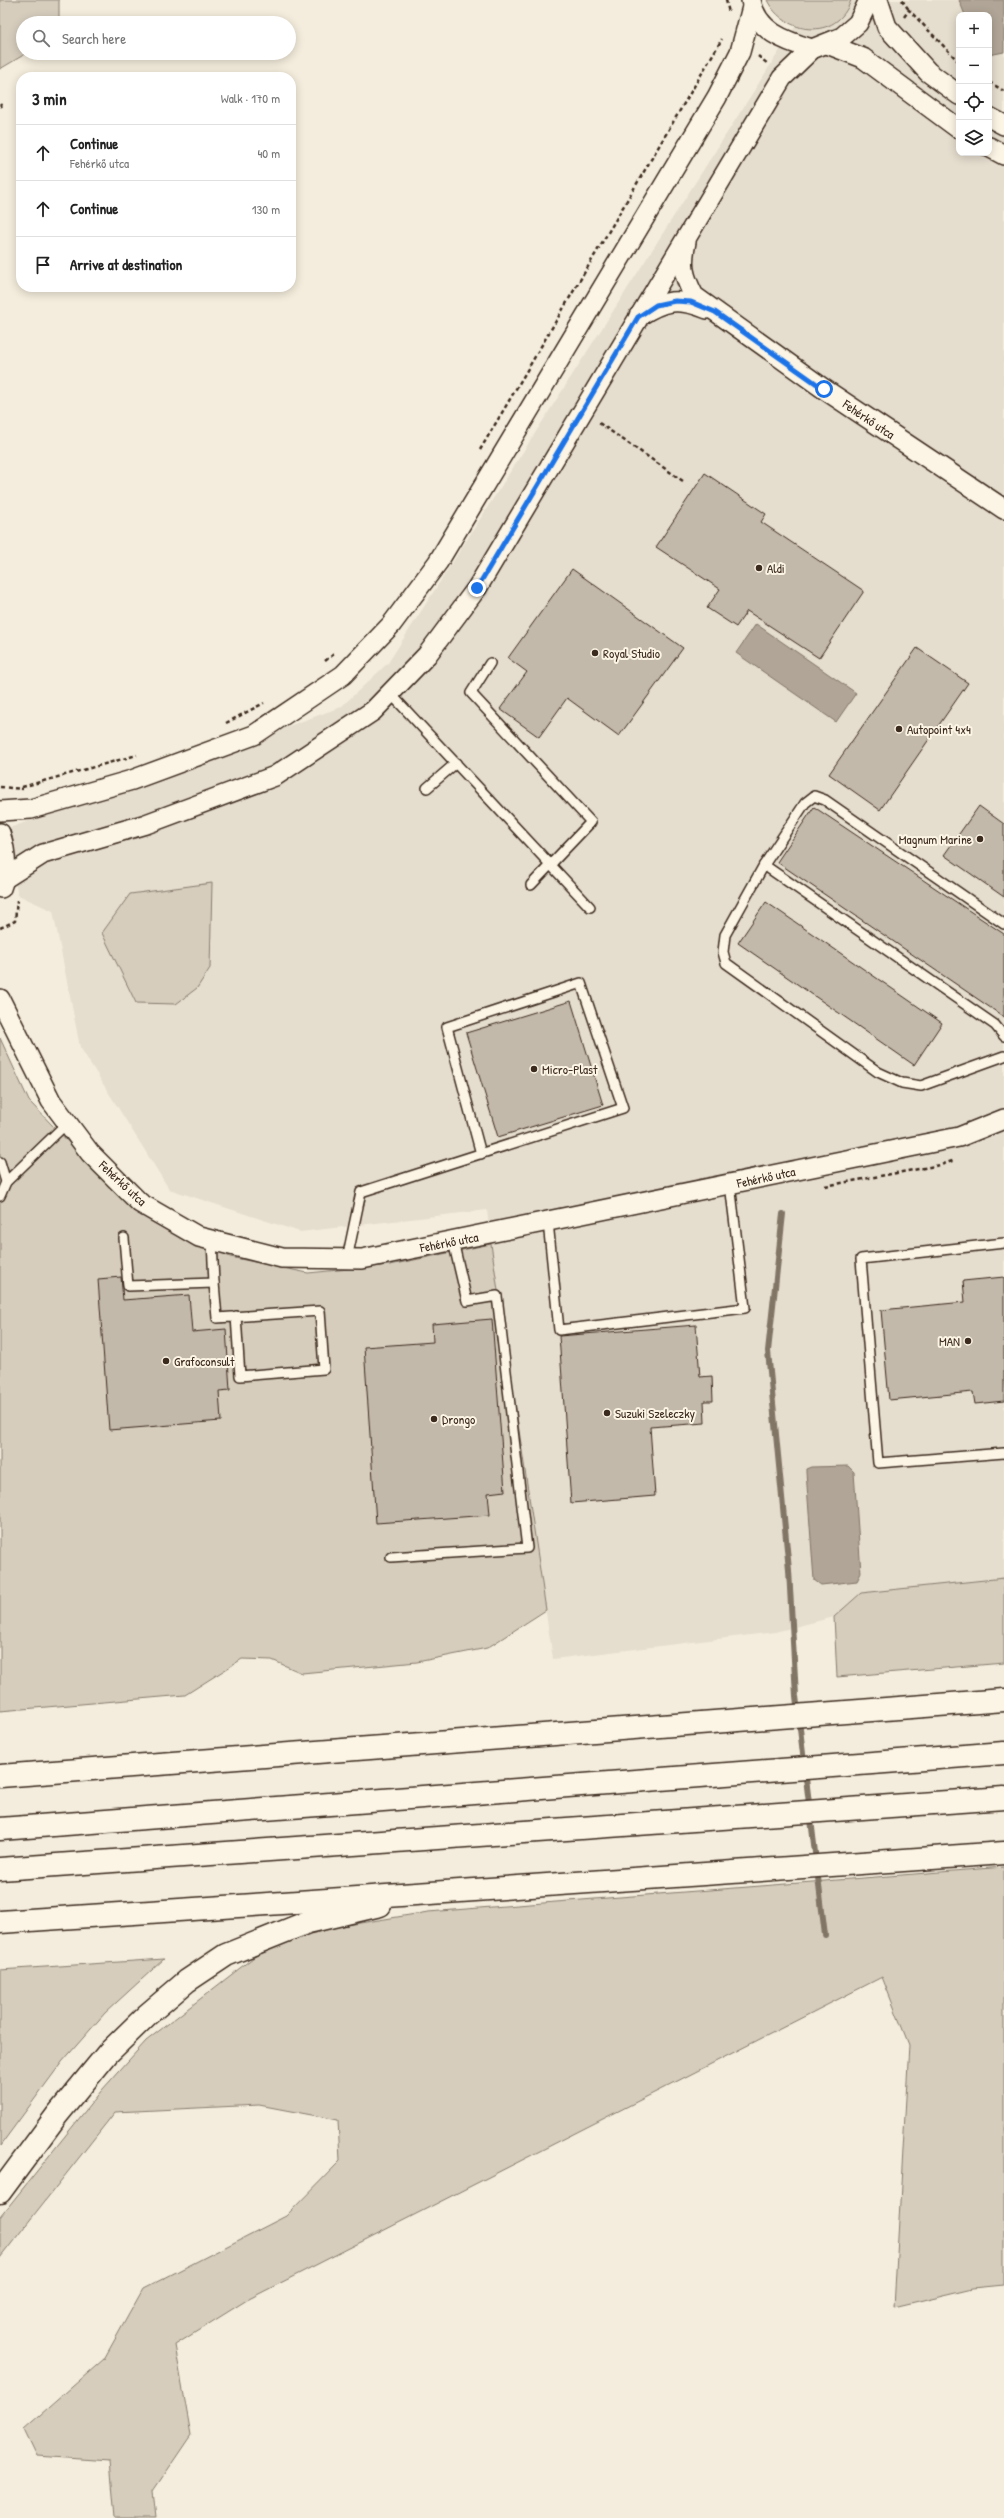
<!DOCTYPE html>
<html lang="en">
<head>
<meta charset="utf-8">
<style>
  body { margin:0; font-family:"Patrick Hand",sans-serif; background:#f2f2f2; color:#222 }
  .controls { position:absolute; right:12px; top:12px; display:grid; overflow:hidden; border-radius:8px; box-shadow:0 2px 10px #0003 }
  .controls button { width:36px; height:36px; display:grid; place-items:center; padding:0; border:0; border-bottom:1px solid #e0e0e0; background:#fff; color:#222; font:20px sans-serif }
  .stop { position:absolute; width:12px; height:12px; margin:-9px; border:3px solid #1a73e8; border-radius:50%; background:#fff }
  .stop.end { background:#1a73e8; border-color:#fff; box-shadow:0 1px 4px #0008 }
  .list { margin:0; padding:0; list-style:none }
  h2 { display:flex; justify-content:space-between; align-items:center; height:52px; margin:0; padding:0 16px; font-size:17px }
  h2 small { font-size:13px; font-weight:400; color:#767676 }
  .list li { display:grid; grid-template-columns:26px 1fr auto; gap:12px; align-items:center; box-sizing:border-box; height:56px; padding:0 16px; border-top:1px solid #e0e0e0 }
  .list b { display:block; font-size:15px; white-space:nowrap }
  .list p { margin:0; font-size:13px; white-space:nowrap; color:#767676 }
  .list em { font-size:13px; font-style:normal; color:#767676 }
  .icon { flex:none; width:22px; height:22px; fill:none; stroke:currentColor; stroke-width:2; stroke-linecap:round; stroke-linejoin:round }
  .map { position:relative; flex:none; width:1004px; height:2518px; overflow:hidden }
  .search { position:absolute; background:#fff; box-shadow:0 2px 10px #0003; left:16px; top:16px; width:280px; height:44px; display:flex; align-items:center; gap:10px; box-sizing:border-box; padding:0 14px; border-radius:22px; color:#767676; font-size:15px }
  .panel { position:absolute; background:#fff; box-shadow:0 2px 10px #0003; left:16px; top:72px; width:280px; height:220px; border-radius:16px }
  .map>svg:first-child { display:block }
  .built { fill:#e5ddce; fill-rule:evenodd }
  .green { fill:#d6cdbd; stroke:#887c6e }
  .water { fill:#b0a596; stroke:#817466 }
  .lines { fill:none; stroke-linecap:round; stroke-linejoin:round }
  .stream { stroke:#817466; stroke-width:6 }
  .building { fill:#c3b9aa; stroke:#3b2a1e }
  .service-casing { stroke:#3b2a1e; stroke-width:12 }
  .minor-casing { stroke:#3b2a1e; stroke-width:22 }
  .trunk-casing { stroke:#3b2a1e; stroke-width:25 }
  .path { stroke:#3b2a1e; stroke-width:2.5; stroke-dasharray:4 3; stroke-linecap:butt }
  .service { stroke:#fcf5e5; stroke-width:9 }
  .minor { stroke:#fcf5e5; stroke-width:19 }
  .trunk { stroke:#fcf5e5; stroke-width:22 }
  .route { stroke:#1a73e8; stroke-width:5 }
  .poi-dot { fill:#3b2a1e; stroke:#fcf5e5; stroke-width:1.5 }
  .labels { text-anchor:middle; stroke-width:4; stroke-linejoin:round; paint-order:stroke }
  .street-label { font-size:13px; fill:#3b2a1e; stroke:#fcf5e5 }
  .poi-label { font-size:13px; fill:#3b2a1e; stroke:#fcf5e5; text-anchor:start }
</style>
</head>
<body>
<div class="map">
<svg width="1004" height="2518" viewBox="0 0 1004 2518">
  <rect width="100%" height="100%" fill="#f4eddd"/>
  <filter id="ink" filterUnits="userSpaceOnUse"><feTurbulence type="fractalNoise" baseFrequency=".025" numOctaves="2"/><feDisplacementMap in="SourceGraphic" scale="8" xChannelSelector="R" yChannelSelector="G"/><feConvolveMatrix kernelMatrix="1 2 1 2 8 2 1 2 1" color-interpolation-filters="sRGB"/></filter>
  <g filter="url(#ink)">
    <path class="built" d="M812,0h192v1578l-143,15 -27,24 -59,15 -222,27 -10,-65 -451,-147 -92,-409 29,63 101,105 100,51 78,16 82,-8 101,-21 -4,-34 -187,22 -131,-43 -89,-142 -27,-136 -35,-16 -14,-65 337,-123 47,-44zM959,15h30v138h-30z"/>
    <g class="green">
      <path d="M0,0h59v23h-36v30h4l-27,16z"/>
      <path d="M767,0h84c-14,42 -67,35 -84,0z"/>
      <path d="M212,883l-2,85 -13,20 -21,16 -40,-1 -34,-70 28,-39z"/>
      <path d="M0,1038l29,63 101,105 100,51 78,16 82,-8 101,-21 55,366 -59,38 -70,14 -115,11 -30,-13 -30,-1 -57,36 -185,16z"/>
      <path d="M1004,1578v85l-167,14 -3,-60 27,-24z"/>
      <path d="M1004,1867v418l-31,3 -79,19 15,-262 -27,-68 -635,323 -72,45 16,90 -38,56 3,27h-41l-5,-57 -73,-5 -13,-27 80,-70 39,-70 143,-73 54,-55 -2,-41 -79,-15 -144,7 -115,146v-41l102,-127 44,-49 121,-94 44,-16 117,-19z"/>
      <path d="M164,1959l-59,54 -43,49 -62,84v-176z"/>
    </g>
    <g class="water">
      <path d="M959,0h45v52l-15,3v-40h-24z"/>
      <path d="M756,624l100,69 -20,29 -100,-69z"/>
      <path d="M848,1466l6,6 7,101 -4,8 -36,4 -7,-5 -8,-108v-3l5,-2z"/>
    </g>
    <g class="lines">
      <path class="stream" d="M783,1214l-15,137 21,219 7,126 29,239"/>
    </g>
    <g class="building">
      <path d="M705,473l61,41 -5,8 103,69 -45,67 -72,-47 -11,16 -29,-19 13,-19 -64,-42z"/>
      <path d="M572,569l111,79 -64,88 -52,-38 -28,39 -39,-28 27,-37 -19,-14z"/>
      <path d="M917,648l51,35 -88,127 -51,-36z"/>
      <path d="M979,806l25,18v73l-60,-42z"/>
      <path d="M814,807l190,127v83l-227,-155z"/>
      <path d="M766,902l176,121 -28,42 -176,-122z"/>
      <path d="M571,1001l32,104 -105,32 -32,-104z"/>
      <path d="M121,1277l2,23 66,-5 3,37 34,-3 4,61 -11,1 2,30 -112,9 -11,-151z"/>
      <path d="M1004,1277v124l-29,3 -2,-12 -84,8 -8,-90 84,-8 -2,-21z"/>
      <path d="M492,1319l13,172 -17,2 2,22 -114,8 -12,-176 69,-5 -1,-18z"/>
      <path d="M696,1325l4,52 12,-1 1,25h-9l1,22 -55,4 5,69 -84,7 -12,-167z"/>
    </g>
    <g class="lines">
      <g class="service-casing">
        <g id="service">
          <path d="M490,663l-19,30 120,129 -60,63"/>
          <path d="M390,693l200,214"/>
          <path d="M427,788l29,-25"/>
          <path d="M764,865l-39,70 -2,17 3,11 152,109 24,11 19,3 83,-30"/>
          <path d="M1004,924l-179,-124 -11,-4 -9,7 -41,62 231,160 9,11"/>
          <path d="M0,1162l6,20"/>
          <path d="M0,1196l6,-14 61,-59"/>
          <path d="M548,1222l11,108 186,-22 -15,-124"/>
          <path d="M124,1238l4,48 86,-3 -2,-43"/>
          <path d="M1004,1243l-143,16 17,204 126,-10"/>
          <path d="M347,1259l14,-67 262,-84 -42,-125 -134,44 34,127"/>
          <path d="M214,1283l3,35 103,-7 4,58 -84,7 -4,-60"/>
          <path d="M391,1557l136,-9 -30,-252 -30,5 -14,-60"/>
        </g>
      </g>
      <g class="minor-casing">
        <g id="minor">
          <path d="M751,0c5,31 34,41 61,49"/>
          <path d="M878,0l9,27 41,45 31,23"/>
          <path d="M827,44l36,14 96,71"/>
          <path d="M989,117l15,8"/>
          <path d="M989,147l15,8"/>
          <path d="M686,242c-5,23 -3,33 8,54l130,93 180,120"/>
          <path d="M639,316c24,-16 40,-19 68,-7"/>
          <path d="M0,811l31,-2 101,-29 122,-45 89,-60 48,-50 47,-63 279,-465 23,-45 12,-45"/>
          <path d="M0,833c6,18 8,37 1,55"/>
          <path d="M4,879l39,-25 103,-30 129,-48 98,-65 54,-56 50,-67 305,-510 30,-29 30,-12 16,-14 11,-23"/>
          <path d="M0,999l51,102 39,52 50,50 59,34 83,21 80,1 597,-122 45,-18"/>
        </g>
      </g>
      <g class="trunk-casing">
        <g id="trunk">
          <path d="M0,1776l1004,-76"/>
          <path d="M0,1829l1004,-76"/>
          <path d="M0,1869l1004,-71"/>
          <path d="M0,1922c335,-24 669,-43 1004,-69"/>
          <path d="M0,2192l57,-77 51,-62 39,-38 40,-34 39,-26 82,-33 72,-17"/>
        </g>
      </g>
      <g class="path">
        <path d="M726,0l3,13"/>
        <path d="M902,0l7,10"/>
        <path d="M904,17l5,-7 50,52"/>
        <path d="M758,56l10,8"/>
        <path d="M989,82l15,9"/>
        <path d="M0,104l2,3"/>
        <path d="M599,423l84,58"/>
        <path d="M480,450l242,-411"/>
        <path d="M325,661l9,-7"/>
        <path d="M226,723l38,-20"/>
        <path d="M0,787l23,2"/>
        <path d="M22,787l115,-32"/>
        <path d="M0,928l15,-7 2,-21"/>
        <path d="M825,1186l116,-21 14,-5"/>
      </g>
      <use href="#service" class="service"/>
      <use href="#minor" class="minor"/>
      <use href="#trunk" class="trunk"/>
    </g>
  </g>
  <g class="lines" filter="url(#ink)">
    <path class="route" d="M477,588l161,-271 18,-12 19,-4 16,1 24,10 109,77"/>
  </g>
  <g class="poi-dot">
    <circle cx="759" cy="568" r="4"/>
    <circle cx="595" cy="653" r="4"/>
    <circle cx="899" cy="729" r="4"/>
    <circle cx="980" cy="839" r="4"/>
    <circle cx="534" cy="1069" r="4"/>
    <circle cx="968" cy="1341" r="4"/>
    <circle cx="166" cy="1361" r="4"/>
    <circle cx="607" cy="1413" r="4"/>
    <circle cx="434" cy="1419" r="4"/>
  </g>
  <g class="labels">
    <g class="street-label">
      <text transform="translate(869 419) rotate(34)" y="5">Fehérkő utca</text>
      <text transform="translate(766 1177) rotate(-12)" y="5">Fehérkő utca</text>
      <text transform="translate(123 1183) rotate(43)" y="5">Fehérkő utca</text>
      <text transform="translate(449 1242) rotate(-11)" y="5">Fehérkő utca</text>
    </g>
    <g class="poi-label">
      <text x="767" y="573">Aldi</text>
      <text x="603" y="658">Royal Studio</text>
      <text x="907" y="734">Autopoint 4x4</text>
      <text x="972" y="844" text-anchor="end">Magnum Marine</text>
      <text x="542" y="1074">Micro-Plast</text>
      <text x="960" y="1346" text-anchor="end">MAN</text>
      <text x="174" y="1366">Grafoconsult</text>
      <text x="615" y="1418">Suzuki Szeleczky</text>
      <text x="442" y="1424">Drongo</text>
    </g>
  </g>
</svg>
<div class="controls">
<button>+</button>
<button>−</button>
<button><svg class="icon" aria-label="locate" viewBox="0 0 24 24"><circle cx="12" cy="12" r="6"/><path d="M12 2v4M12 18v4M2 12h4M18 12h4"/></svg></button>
<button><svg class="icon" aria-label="layers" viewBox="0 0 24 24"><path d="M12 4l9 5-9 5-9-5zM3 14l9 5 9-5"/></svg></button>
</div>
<div class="stop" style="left:824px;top:389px"></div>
<div class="stop end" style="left:477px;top:588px"></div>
<div class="search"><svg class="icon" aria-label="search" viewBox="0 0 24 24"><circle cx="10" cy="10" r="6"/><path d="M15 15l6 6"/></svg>Search here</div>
<section class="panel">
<h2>3 min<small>Walk · 170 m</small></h2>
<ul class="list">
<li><svg class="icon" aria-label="ahead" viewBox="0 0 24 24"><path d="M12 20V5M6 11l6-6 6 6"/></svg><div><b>Continue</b><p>Fehérkő utca</p></div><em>40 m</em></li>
<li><svg class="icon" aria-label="ahead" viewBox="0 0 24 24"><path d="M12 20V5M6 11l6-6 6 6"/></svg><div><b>Continue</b></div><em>130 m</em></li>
<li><svg class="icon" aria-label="arrive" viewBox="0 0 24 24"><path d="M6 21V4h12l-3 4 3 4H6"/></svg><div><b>Arrive at destination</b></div></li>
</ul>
</section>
</div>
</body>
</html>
